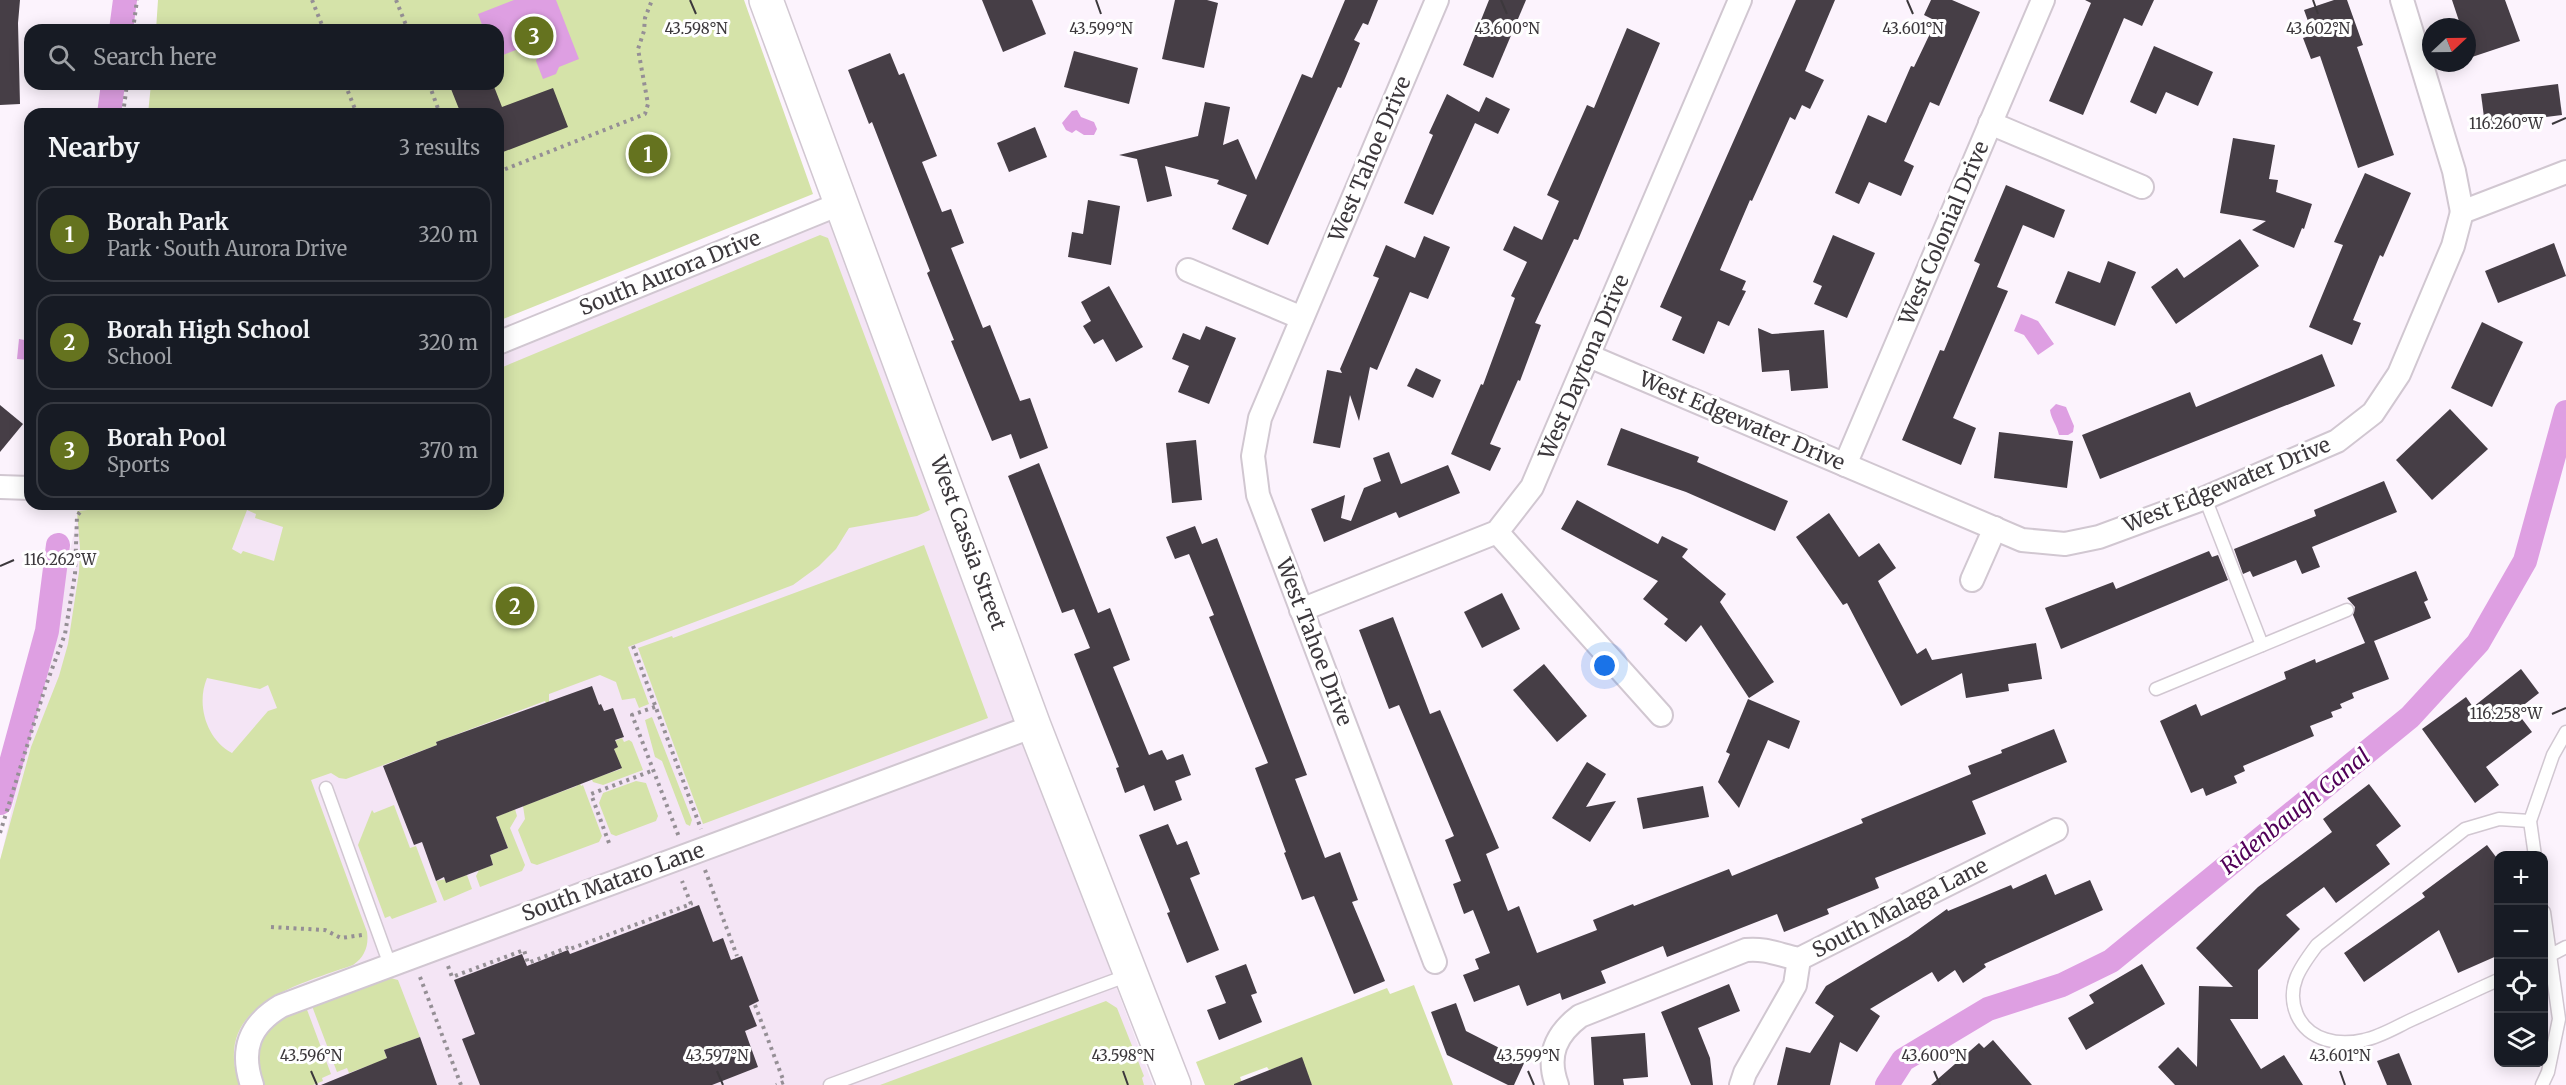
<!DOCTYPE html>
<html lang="en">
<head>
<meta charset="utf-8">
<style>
  body { margin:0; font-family:Merriweather,serif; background:#242831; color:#f1f3f6 }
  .controls { position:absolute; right:18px; bottom:18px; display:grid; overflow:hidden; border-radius:12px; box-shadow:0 3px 15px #0003 }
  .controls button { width:54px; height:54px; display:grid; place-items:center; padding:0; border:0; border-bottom:2px solid #363941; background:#171b24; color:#f1f3f6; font:30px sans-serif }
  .compass { position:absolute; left:2422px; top:18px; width:54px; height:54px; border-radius:50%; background:#171b24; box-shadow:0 3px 15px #0003; rotate:68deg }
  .you { position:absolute; left:1605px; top:666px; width:21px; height:21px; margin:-15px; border:4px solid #fff; border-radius:50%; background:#1a73e8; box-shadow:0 0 0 9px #1a73e833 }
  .badge { display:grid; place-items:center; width:39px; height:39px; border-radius:50%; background:#65731f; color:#fff; font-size:20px; font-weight:700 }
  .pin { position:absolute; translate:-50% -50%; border:3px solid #fff; box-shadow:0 2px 6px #0006 }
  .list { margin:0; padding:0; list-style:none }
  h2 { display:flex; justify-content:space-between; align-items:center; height:78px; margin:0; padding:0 24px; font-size:26px }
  h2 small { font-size:20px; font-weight:400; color:#9ea1a6 }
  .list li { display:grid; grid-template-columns:39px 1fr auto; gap:18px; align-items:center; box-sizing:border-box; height:96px; margin:0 12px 12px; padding:0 12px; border:2px solid #363941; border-radius:18px }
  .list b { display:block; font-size:22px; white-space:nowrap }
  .list p { margin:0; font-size:20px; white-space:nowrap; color:#9ea1a6 }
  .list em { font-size:20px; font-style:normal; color:#9ea1a6 }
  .icon { flex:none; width:33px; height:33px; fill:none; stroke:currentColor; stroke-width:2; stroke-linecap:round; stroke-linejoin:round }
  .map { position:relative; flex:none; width:2566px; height:1085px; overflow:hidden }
  .search { position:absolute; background:#171b24; box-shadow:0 3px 15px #0003; left:24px; top:24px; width:480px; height:66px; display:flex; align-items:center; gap:15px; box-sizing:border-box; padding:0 21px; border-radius:18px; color:#9ea1a6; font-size:22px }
  .panel { position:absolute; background:#171b24; box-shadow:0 3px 15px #0003; left:24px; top:108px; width:480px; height:402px; border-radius:18px }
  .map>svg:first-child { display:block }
  .built { fill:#f4e5f5 }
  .green { fill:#d5e3a9; fill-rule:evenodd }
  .water { fill:#de9fe2 }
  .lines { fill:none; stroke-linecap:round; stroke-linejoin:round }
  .canal { stroke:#de9fe2; stroke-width:24 }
  .building { fill:#463e46 }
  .lane-casing { stroke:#d1c7d1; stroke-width:15 }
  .street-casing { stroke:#d1c7d1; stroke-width:26 }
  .secondary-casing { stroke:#d1c7d1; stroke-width:36 }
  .path { stroke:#958f95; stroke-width:4; stroke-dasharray:3 4.5; stroke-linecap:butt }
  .lane { stroke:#fff; stroke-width:12 }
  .street { stroke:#fff; stroke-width:22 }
  .secondary { stroke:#fff; stroke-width:33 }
  .ticks { fill:none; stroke:#3c383c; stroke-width:2 }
  .labels { text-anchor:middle; stroke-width:6; stroke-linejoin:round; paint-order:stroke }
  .street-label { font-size:21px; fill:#3c383c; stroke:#fff }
  .water-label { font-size:22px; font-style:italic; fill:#510058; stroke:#fff }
  .ticks-label { font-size:15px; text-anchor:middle; fill:#3c383c; stroke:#fff; stroke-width:6; stroke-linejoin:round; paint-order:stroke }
</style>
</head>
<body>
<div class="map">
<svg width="2566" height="1085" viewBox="0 0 2566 1085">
  <rect width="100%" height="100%" fill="#fcf3fd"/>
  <path class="built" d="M829,221l324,864h-1153v-223l80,-356 11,-2h407v-147z"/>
  <g class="green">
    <path d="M158,0h586l69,194 -315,127v-207h-350l3,-30h347v-54h-342z"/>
    <path d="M820,235l8,3 102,272 -13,6 -68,12 -13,21 -17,17 -26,19 -165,62 21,57 -10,4 -4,-10 -13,2 -6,-18 -16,-7 -51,19v15l-4,-8 -109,41 1,3 -91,34 -7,-1 -8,-5 -20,7 56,152c2,13 -2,25 -14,33 -56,20 -143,41 -113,120h-240v-225l31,-113 28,-71 9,-32 11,-72 1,-24 -3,-37 72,-7h349v-135zM247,510l9,4 -1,4 28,9 -9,34 -31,-10 -2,3 -9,-5zM207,678l53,11 8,-4 9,23 -9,3 -36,42c-26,-14 -36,-49 -25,-75z"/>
    <path d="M924,545l64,173 -285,106 -65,-176 34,-12 1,2z"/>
    <path d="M652,717l40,103 -2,6 -4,-2 -24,-63 -7,-4 -10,-37z"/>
    <path d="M622,738l2,4 5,-2 3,2 11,28 -40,15 -10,-3 -4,-9 6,5 26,-9 -7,-20 1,-8z"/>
    <path d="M578,777l3,9 2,-1 19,51 -3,6 -62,23 -6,-2 -13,-33 7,-11 -2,-13 54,-20z"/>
    <path d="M636,781l10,2 12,33 -2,5 -40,15 -5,-2 -12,-31 4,-10z"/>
    <path d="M394,805l16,43 6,-2 21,56 -45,17 -2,-3 -5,2 -27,-73 14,-35 2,3z"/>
    <path d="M515,809l2,7 -7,12 15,37 -3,6 -42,16 -4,-11 3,-6 14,-5 -3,-10 18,-7 -12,-31z"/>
    <path d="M467,875l5,14 -28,12 -8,-20z"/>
    <path d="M387,977l11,3 22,57 -36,13 10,28 -13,7 -8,-21 -24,9 -2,-5 -10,4 -25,-66z"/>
    <path d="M1414,985l39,100h-141l-11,-27 -32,12 -2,-3 -27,10 3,8h-38l-9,-23 191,-74 3,6z"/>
    <path d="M1106,1001l11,7 27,68 -2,2 2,7h-264z"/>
    <path d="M306,1007l25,67 -9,4 1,3 -10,4h-49c-16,-44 2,-61 42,-78z"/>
  </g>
  <g class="water">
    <path d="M514,0h42l23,59 -20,8 -3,7 -13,5 -7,-18 3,-7 -5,-11 -36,14v-27h-14l-6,-16z"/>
    <path d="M1077,110l4,7 13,5 3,7 -3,6h-10l-8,-5 -4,3 -6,-3 -4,-7 10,-12z"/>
    <path d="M2021,314l17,7 16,23 -16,11 -14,-20 -10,-4z"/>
    <path d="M19,339l11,2v19l-13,-1z"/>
    <path d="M2056,404l10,3 8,19 -1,6 -5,3h-9c-2,-10 -8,-16 -9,-25z"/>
  </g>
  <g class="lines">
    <g class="canal">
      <path d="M121,30l4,-30"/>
      <path d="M109,114l4,-30"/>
      <path d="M0,803l47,-172 11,-86"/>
      <path d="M1887,1085l16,-25 85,-51 74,-24 49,-24 299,-244 68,-74 47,-82 41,-149"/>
    </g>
  </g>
  <g class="building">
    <path d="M0,0h20l-2,23 2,81 -20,1z"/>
    <path d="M982,0h50l14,34 -43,18z"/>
    <path d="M1175,0h32l11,3 -14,65 -42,-9z"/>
    <path d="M1345,0h33l-10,25 -5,-2 -9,17 6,3 -19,45 -3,-1 -70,158 -36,-16 15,-34 -30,-11 2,-4 -54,-14 7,30 -25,6 -10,-43 -18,-4 79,-19 7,-34 25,5 -7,38 15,-6 18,41 46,-106 10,4z"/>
    <path d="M1489,0h37l-33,78 -30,-13z"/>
    <path d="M1796,0h39l-30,71 19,9 -14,29 -8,-4 -7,15 -5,-3 -38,84 -2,-1 -30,70 26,11 -4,9 4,1 -17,35 -11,-5 -14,33 -32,-14 10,-23 -22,-10z"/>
    <path d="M1931,0h21l28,12 -41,94 -9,-4 -26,59 10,5 -13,30 -32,-14 -10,22 -24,-11 33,-78 18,8 25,-57 3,1 22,-46 -12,-6z"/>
    <path d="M2085,0h69l-12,26 -18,-8 -41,97 -34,-14 42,-98z"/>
    <path d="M2334,0h13l16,45 -6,2 37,108 -36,13 -38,-112 -9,3 -8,-21 10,-3 -9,-25z"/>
    <path d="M2452,0h53l15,41 -48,16 -5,-13v-17h-6z"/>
    <path d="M1627,28l33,15 -82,197 -4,-1 -39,84 6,2 -21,56 -2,-1 -28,64 11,4 -11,23 -39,-17 30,-70 2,1 32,-87 -4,-2 16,-34 -24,-12 11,-24 28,14 17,-39 -12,-6 40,-90 7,3z"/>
    <path d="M2154,46l59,26 -15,34 -32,-14 -10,22 -26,-12z"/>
    <path d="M1074,51l64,17 -9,36 -65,-17z"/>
    <path d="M890,53l9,22 5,-2 33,83 -15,6 20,50 9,-3 13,34 -13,5 32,80 7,-3 30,76 10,-3 18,50 -28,11 -9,-25 -19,7 -41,-100 3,-1 -27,-67 3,-2 -58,-149 -3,2 -21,-54z"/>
    <path d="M449,84h44l9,23 51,-19 15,39 -70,27v-40h-37z"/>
    <path d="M2558,84l4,31 -77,10 -4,-31z"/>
    <path d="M1447,94l32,18 7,-15 24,12 -12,25 -23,-11 -42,92 -29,-12 29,-68 -4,-2z"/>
    <path d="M1035,127l12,30 -38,15 -12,-29z"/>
    <path d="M2233,138l42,7 -6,34 9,1 -2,12 36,12 -8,25 -2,-1 -8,20 -42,-18 14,-9 -46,-8z"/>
    <path d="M2365,173l46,20 -28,64 -3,-2 -27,65 8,3 -9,22 -43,-18 34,-82 -9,-3z"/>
    <path d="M2006,185l59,25 -11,28 -31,-13 -26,62 11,4 -55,127 23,10 -15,37 -59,-25 38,-90 4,1 36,-87 -6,-3z"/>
    <path d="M1088,200l32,6 -9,59 -43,-8 4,-25 11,2z"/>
    <path d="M1833,235l42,18 -28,65 -33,-14 8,-18 -9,-4z"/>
    <path d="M1424,236l26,11 -22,52 -18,-7 -33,78 -7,-3 -11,54 -9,-26 -10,53 -27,-5 14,-73 15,3 -2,-4 39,-91 -6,-2 13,-31 29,13z"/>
    <path d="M2240,239l19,27 -83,58 -25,-37 26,-19 7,10z"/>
    <path d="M2554,243l12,33 -68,27 -13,-32z"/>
    <path d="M2108,261l28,11 -21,54 -60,-23 13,-32 32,12z"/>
    <path d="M1109,286l34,61 -27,15 -13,-23 -9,5 -11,-18 8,-5 -10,-19z"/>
    <path d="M2482,322l41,20 -31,65 -41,-19z"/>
    <path d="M1206,326l30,12 -27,66 -31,-12 11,-26 -17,-7 11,-26 17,7z"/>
    <path d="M1758,328l14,6 52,-4 4,58 -37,3 -2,-21 -27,2z"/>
    <path d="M2322,354l13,32 -235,93 -18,-44 108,-43 6,15z"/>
    <path d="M1416,368l25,12 -8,18 -26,-12z"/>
    <path d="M0,405l23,19 -23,28z"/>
    <path d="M2450,409l38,40 -56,51 -36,-40z"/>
    <path d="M1621,428l78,29 -2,5 91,39 -13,30 -89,-39 -79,-27z"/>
    <path d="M1999,432l74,9 -6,47 -73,-10z"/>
    <path d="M1196,440l6,60 -30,3 -6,-60z"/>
    <path d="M1389,452l12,32 47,-19 12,28 -61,25 -3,-6 -72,30 -13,-33 34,-14 -4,23 10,3 13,-33 17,-7 -8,-23z"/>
    <path d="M1039,463l59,150 12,-5 20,52 -17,7 36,88 13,-5 5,10 16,-6 8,21 -16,6 7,19 -28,11 -10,-26 -19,8 -9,-25 3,-1 -45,-113 16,-6 -16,-39 -12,4 -54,-137z"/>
    <path d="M2384,481l13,31 -85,35 8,20 -18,7 -6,-14 -43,17 -3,-6 -7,3 -9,-25 82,-33 -2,-6z"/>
    <path d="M1577,500l81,44 4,-8 26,13 -6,8 44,37 -6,8 54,80 -25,16 -48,-73 -15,17 -22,-18 4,-5 -25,-20 15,-18 -97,-52z"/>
    <path d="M1829,513l30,44 20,-14 17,25 -18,13 39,73 9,-6 6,12 104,-17 6,36 -34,5 1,7 -43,7 -4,-25 -61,33 -54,-103 -4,2 -47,-68z"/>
    <path d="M1195,526l7,18 15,-6 90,237 -12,4 30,79 15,-6 18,48 -6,2 33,79 -31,13 -40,-98 -12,4 -18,-47 2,-1 -31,-84 13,-5 -59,-146 5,-2 -25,-61 -14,5 -9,-22z"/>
    <path d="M2209,551l3,6 6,-2 10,25 -167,69 -16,-41 68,-26 3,7z"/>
    <path d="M2416,571l12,29 -4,2 7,16 -57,23 15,38 -37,14 2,5 -14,6 2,4 -11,4 2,5 -23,9 4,10 -71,30 2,5 -11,5 3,7 -31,13 -3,-8 -12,5 -31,-72 36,-17 5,12 85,-37 -2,-7 31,-13 1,4 49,-20 -12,-28 2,-8 -8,-9z"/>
    <path d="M1502,593l18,36 -38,19 -18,-36z"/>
    <path d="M1393,617l37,97 10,-4 59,138 -13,6 22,57 11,-5 18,47 60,-23 -4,-10 40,-16 1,2 95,-37 3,7 131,-53 -2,-4 110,-45 -3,-8 34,-13 -1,-3 53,-21 13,33 -95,39 14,33 -111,44 4,10 -52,21 2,5 -45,18 -7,-18 -110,43 -4,-11 -62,25 5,12 -44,17 -2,-7 -33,13 -8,-21 -45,17 -11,-27 16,-6 -4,-10 15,-6 -17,-43 -9,4 -11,-30 8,-3 -16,-41 9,-4 -55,-131 -10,4 -30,-79z"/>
    <path d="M1544,664l43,52 -30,26 -44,-52z"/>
    <path d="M2521,669l18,24 -23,18 16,21 -46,35 13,18 -24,18 -53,-74 44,-32 7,10z"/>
    <path d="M592,686l7,19 2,-1 3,7 9,-3 11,29 -9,3 3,7 -4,2 8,19 -126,49 12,31 -18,7 3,10 -47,18 -2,-6 -8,4 -14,-39 -8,3 -31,-79 54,-21 -1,-3z"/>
    <path d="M1748,699l52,22 -11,28 -21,-9 -29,68 -21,-26 12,-28 -4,-2z"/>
    <path d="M1587,762l19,12 -20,33 30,-6 -26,41 -38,-24z"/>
    <path d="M2369,784l32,42 -25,19 14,19 -54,39 -12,-16 -38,28 14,14 -42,41v49h-28l31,50 23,-14 19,30h-128l-17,-18 20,-20 19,20 2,-81 34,1 -37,-39 62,-61 74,-55 -9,-13z"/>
    <path d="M1703,786l6,31 -66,12 -6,-31z"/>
    <path d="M1168,824l9,21 10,-4 13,33 -10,4 29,72 -32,13 -20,-50 3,-1 -31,-77z"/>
    <path d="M2487,845l12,16v94l-41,18 -19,-43 -75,52 -20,-29 81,-56 -3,-4z"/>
    <path d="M2046,874l9,21 35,-15 13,30 -119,54 2,3 -23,16 -8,-13 -17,12 -6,-10 -62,37 10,7 -23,36 -17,-10 -10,43h-53l9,-38 24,6 24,-37 -19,-13 11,-17 82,-49 39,-28 1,2 63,-26 2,4z"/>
    <path d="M699,905l14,37 10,-4 8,22 11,-4 17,45 -10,5 8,20 -12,5 13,36 -46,18h-232l-18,-46 13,-5 -21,-54 68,-26 5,12 41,-16 2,4z"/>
    <path d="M1246,964l11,29 -6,2 11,27 -43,18 -12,-30 19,-7 -11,-27z"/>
    <path d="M2142,964l23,40 -79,46 -18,-32 26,-15 -5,-8z"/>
    <path d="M1729,984l11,27 -42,17 12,30 3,27h-22l-30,-73z"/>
    <path d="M1456,1003l10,28 59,30 -11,24h-6l-61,-30 -16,-43z"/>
    <path d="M1645,1033l3,44 -25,2 1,6h-30l-3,-48z"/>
    <path d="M420,1037l17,48h-116l66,-27 -3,-8z"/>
    <path d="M1993,1040l39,45h-101l48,-42 5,5z"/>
    <path d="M2399,1053l13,32h-25l-10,-24z"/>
    <path d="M1302,1057l10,28h-78v-1z"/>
  </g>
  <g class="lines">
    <g class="lane-casing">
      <g id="lane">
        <path d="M2205,498l57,147"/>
        <path d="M2156,689l191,-79"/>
        <path d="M326,788l64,177"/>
        <path d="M2535,856l-5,-35 23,-66 13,-23"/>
        <path d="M2545,958l21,-11"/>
        <path d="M2498,980c-29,13 -58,27 -87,40 -15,7 -31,17 -47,20 -25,6 -55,1 -67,-25 -12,-28 4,-49 20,-70l148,-116 34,-10 31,2"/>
        <path d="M830,1085l299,-110"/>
        <path d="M2542,1085l6,-13 11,-53 -15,-107"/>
      </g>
    </g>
    <g class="street-casing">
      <g id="street">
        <path d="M2402,0l52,171 8,41"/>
        <path d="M1990,123l152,64"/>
        <path d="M1188,270l114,48"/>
        <path d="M498,343l344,-140"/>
        <path d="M1589,356l433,184 43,4 34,-7 106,-39 132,-57 36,-28 26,-39 54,-128 9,-34 104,-40"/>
        <path d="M1845,465l198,-465"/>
        <path d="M0,487l30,1"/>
        <path d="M1497,532l164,183"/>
        <path d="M1972,580l23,-52"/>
        <path d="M1301,610l196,-78 35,-45 208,-487"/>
        <path d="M1435,962l-177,-467 -5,-39 7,-38 177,-418"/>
        <path d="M252,1085c-12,-35 -3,-60 29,-79l753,-280"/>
        <path d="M1557,1085c-11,-30 -1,-51 23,-69l166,-66c20,-2 33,5 53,9l257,-129"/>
        <path d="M1741,1085l4,-12 50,-88 4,-26"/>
      </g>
    </g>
    <g class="secondary-casing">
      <path id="secondary" d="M766,0l268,726 140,359"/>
    </g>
    <g class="path">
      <path d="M312,0l12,30"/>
      <path d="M396,0l12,30"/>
      <path d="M133,30l4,-30"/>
      <path d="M345,84l12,30"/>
      <path d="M429,84l11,30"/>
      <path d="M123,114l4,-30"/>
      <path d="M498,172l147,-58 3,-10 -10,-55 6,-18 1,-13 7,-18"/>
      <path d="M633,646l68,183"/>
      <path d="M655,707l-23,8 47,122"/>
      <path d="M0,833l45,-145 20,-54 10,-60 2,-58 9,-12"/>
      <path d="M609,843l-18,-49 63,-24"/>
      <path d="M705,870l32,86"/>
      <path d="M271,927l54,3 16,8 21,-3"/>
      <path d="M448,966l4,11 72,-27 4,13 41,-16 1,2 121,-45 -9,-23"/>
      <path d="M420,977l41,108"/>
      <path d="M755,1005l29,77 -8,3"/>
    </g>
    <use href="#lane" class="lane"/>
    <use href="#street" class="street"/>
    <use href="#secondary" class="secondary"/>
  </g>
  <path class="ticks" d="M690,0l6,14M1096,0l5,14M1501,0l6,14M1907,0l6,14M2313,0l5,14M2552,124l14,-6M0,566l14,-6M2552,714l14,-6M311,1071l6,14M717,1071l6,14M1123,1071l5,14M1528,1071l6,14M1934,1071l6,14M2340,1071l5,14"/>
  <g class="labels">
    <g class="street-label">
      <text transform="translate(1370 159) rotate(-67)" y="7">West Tahoe Drive</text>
      <text transform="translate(1944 233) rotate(-67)" y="7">West Colonial Drive</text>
      <text transform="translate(670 273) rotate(-22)" y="7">South Aurora Drive</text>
      <text transform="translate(1584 367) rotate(-67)" y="7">West Daytona Drive</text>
      <text transform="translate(1742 421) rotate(23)" y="7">West Edgewater Drive</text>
      <text transform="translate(2227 485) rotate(-22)" y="7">West Edgewater Drive</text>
      <text transform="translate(968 543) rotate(70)" y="7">West Cassia Street</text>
      <text transform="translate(1314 642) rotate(69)" y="7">West Tahoe Drive</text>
      <text transform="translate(613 882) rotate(-20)" y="7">South Mataro Lane</text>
      <text transform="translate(1900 908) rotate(-27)" y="7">South Malaga Lane</text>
    </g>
    <g class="water-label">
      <text transform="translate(2295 811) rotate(-39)" y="8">Ridenbaugh Canal</text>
    </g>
  </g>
  <g class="ticks-label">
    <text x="696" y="34">43.598°N</text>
    <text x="1101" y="34">43.599°N</text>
    <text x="1507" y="34">43.600°N</text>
    <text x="1913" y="34">43.601°N</text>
    <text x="2318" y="34">43.602°N</text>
    <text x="2506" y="129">116.260°W</text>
    <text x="60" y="565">116.262°W</text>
    <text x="2506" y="719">116.258°W</text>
    <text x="311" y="1061">43.596°N</text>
    <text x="717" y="1061">43.597°N</text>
    <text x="1123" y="1061">43.598°N</text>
    <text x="1528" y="1061">43.599°N</text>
    <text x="1934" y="1061">43.600°N</text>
    <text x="2340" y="1061">43.601°N</text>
  </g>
</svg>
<div class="controls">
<button>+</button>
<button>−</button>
<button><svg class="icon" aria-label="locate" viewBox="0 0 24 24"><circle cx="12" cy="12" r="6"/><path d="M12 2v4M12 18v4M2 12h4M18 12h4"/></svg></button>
<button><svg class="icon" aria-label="layers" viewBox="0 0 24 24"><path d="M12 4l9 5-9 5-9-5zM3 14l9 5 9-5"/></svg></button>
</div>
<svg class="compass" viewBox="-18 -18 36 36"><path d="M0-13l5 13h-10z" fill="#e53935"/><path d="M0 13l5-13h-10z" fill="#9ea1a6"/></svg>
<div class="you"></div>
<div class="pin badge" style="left:648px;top:154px">1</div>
<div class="pin badge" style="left:515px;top:606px">2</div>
<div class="pin badge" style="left:534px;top:36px">3</div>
<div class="search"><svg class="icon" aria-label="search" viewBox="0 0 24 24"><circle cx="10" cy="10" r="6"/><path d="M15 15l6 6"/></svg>Search here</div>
<section class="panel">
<h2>Nearby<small>3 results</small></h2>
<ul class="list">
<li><span class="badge">1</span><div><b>Borah Park</b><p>Park · South Aurora Drive</p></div><em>320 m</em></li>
<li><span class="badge">2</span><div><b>Borah High School</b><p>School</p></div><em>320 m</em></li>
<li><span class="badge">3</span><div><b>Borah Pool</b><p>Sports</p></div><em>370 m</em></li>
</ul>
</section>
</div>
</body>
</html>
